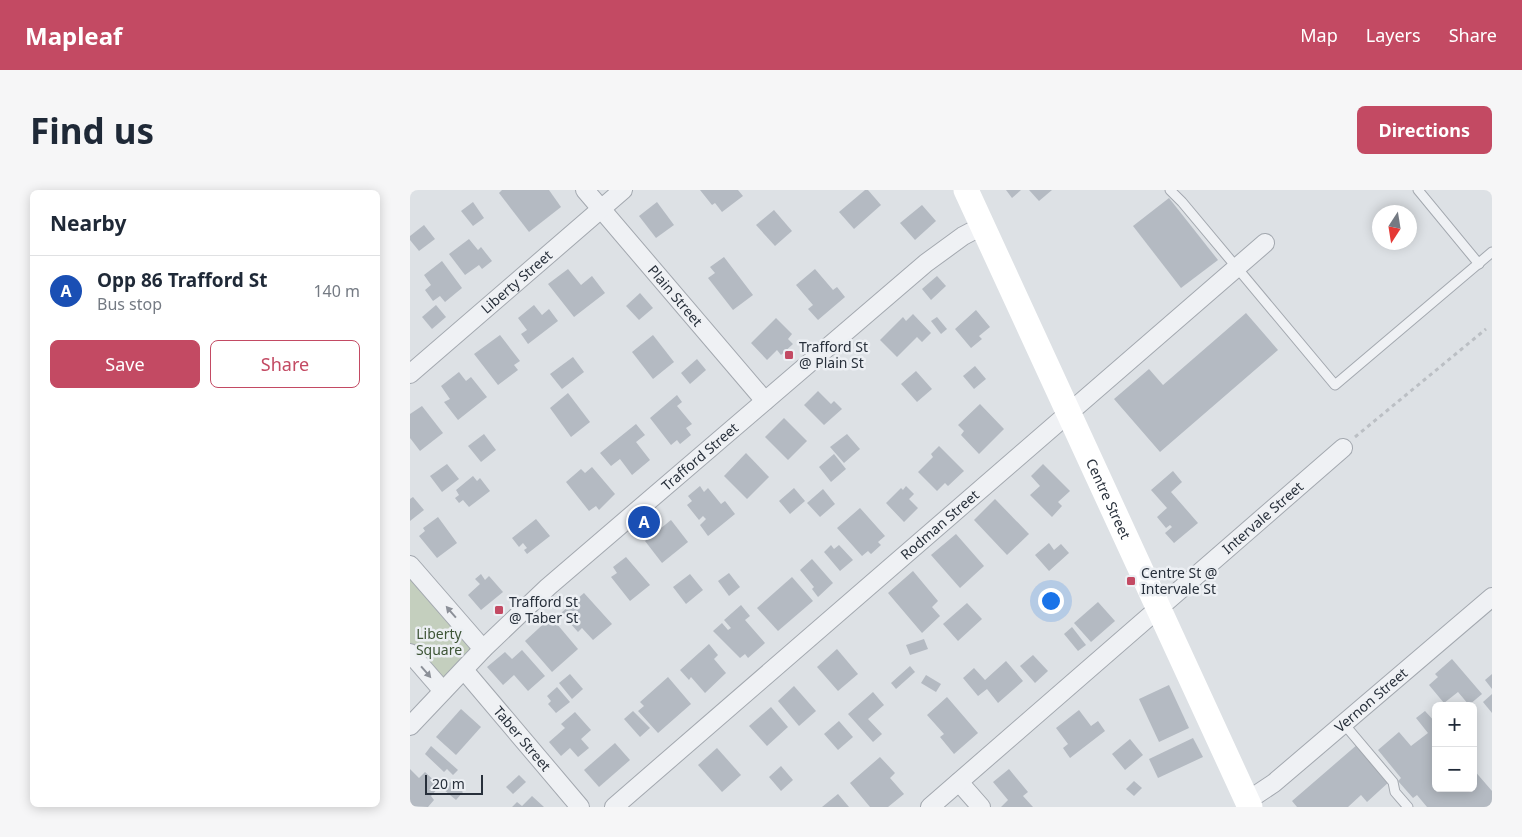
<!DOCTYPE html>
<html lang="en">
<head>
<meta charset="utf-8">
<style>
  body { margin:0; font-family:"Noto Sans",sans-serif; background:#f6f6f7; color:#1f2937 }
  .controls { position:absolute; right:15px; bottom:15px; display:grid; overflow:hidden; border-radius:8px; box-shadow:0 2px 12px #0003 }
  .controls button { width:45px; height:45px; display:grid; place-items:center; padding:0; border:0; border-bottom:1px solid #e0e1e3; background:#fff; color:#1f2937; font:25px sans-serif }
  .compass { position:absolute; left:962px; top:15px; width:45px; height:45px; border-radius:50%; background:#fff; box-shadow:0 2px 12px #0003; rotate:192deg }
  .scale { position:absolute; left:15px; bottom:12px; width:58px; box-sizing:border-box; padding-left:5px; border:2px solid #28303b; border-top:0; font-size:14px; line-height:18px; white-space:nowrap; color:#28303b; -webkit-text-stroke:4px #eceff3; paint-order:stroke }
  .you { position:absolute; left:640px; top:410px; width:18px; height:18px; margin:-12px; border:4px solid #fff; border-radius:50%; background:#1a73e8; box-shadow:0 0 0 8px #1a73e833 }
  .badge { display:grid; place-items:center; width:32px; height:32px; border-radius:50%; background:#c34a63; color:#fff; font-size:16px; font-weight:700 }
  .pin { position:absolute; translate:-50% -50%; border:2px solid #fff; box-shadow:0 1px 5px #0006 }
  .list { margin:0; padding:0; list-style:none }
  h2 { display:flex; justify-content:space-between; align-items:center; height:65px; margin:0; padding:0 20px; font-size:21px }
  h2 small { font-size:16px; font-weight:400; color:#747a83 }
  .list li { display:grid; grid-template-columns:32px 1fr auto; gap:15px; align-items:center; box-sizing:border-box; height:70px; padding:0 20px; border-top:1px solid #e0e1e3 }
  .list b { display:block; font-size:19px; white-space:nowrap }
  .list p { margin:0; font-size:16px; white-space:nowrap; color:#747a83 }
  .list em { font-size:16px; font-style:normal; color:#747a83 }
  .actions { display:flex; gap:10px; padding:15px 20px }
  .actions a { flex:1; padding:11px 0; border:1px solid #c34a63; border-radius:8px; text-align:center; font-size:18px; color:#c34a63 }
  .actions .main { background:#c34a63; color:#fff }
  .map { position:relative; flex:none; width:1082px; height:617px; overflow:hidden; border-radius:8px }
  header { display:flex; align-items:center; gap:30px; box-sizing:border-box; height:70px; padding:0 25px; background:#c34a63; color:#fff }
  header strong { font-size:24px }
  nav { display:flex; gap:28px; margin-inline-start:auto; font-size:18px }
  .intro { display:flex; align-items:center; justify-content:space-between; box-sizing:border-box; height:120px; padding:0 30px }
  h1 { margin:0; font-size:35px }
  .button { padding:12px 22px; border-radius:8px; background:#c34a63; color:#fff; font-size:18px; font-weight:700 }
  main { display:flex; gap:30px; padding:0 30px }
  aside { flex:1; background:#fff; border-radius:8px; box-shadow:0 2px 12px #0003 }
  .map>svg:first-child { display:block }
  .green { fill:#c4cfbe }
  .building { fill:#b4bac2 }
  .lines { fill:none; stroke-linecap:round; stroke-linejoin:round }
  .lane-casing { stroke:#a3a8af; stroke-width:11 }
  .street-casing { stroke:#a3a8af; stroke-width:20 }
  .path { stroke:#bbbfc4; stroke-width:3; stroke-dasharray:4 4; stroke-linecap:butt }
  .lane { stroke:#eff1f4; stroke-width:9 }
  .street { stroke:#eff1f4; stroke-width:18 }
  .secondary { stroke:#fff; stroke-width:25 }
  .oneway { fill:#8c9098 }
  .poi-dot { fill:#c34a63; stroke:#eceff3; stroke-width:2 }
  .labels { text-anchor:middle; stroke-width:5; stroke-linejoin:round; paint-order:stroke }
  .street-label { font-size:14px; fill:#28303b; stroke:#eceff3 }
  .poi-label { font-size:14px; fill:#28303b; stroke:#eceff3; text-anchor:start }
  .park-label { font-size:14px; fill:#3e5536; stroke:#eceff3 }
</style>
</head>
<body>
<header>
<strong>Mapleaf</strong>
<nav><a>Map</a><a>Layers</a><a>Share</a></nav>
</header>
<div class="intro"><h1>Find us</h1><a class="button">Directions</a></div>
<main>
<aside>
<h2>Nearby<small></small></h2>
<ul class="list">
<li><span class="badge" style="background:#1a4fb4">A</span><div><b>Opp 86 Trafford St</b><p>Bus stop</p></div><em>140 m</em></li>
</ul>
<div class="actions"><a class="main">Save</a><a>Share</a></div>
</aside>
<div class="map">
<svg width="1082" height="617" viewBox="0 0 1082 617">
  <rect width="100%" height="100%" fill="#dde1e5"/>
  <path class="green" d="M0,375l73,84 -40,42 -33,-38z"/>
  <g class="building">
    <path d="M92,0h47l12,17 -32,25 -30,-39z"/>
    <path d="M290,0h38l5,6 -21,16 -7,-9 -3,2z"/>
    <path d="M455,0h3l13,15 -27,24 -15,-17z"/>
    <path d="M596,0h15l-9,8z"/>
    <path d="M619,0h23l-13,11z"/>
    <path d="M759,8l49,62 -37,28 -48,-62z"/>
    <path d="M63,12l11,16 -11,8 -12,-15z"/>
    <path d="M247,12l17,23 -18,13 -17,-22z"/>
    <path d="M512,15l14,16 -21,19 -15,-17z"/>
    <path d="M364,20l18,21 -17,15 -19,-21z"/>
    <path d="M14,35l11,14 -16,12 -9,-11v-4z"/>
    <path d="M59,49l9,11 3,-3 11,14 -10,8 -3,-4 -14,10 -16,-21z"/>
    <path d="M314,67l29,38 -20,15 -25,-32 7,-5 -5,-6z"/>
    <path d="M32,71l20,27 -17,14 -5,-6 -7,5 -8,-11 6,-5 -7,-10z"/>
    <path d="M158,79l13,16 11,-9 13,17 -31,24 -26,-33z"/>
    <path d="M405,79l18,21 4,-3 8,10 -27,23 -10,-11 5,-4 -17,-20z"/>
    <path d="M527,86l9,10 -15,14 -9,-11z"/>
    <path d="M230,103l13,15 -14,12 -13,-14z"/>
    <path d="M26,115l10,12 -14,12 -10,-12z"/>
    <path d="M124,115l8,10 7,-6 9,12 -30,23 -7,-10 6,-4 -9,-12z"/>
    <path d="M566,120l14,17 -11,9 3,3 -11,9 -16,-19z"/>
    <path d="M836,123l32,37 -118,102 -46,-53 35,-30 14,16z"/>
    <path d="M503,124l18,19 -9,9 -5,-5 -20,20 -17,-17 23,-23 3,4z"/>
    <path d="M527,127l10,12 -6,5 -10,-13z"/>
    <path d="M366,128l16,16 -4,5 5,5 -12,11 -4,-5 -10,10 -16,-17z"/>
    <path d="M90,145l20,26 -6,4 4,5 -20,15 -24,-31z"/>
    <path d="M243,145l21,27 -21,17 -21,-27z"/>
    <path d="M163,167l11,15 -22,17 -12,-15z"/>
    <path d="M287,169l9,11 -16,14 -9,-11z"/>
    <path d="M565,176l11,13 -12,10 -11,-13z"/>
    <path d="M506,181l16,18 -15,13 -16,-18z"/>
    <path d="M49,182l7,9 5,-4 16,20 -29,23 -14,-18 6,-3 -9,-13z"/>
    <path d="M408,201l13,13 3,-3 8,8 -18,16 -20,-20z"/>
    <path d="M158,203l22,29 -19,15 -21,-29z"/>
    <path d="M267,205l5,7 -5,4 15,18 -6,4 5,7 -11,9 -3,-4 -6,5 -21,-27z"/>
    <path d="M570,214l24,25 -25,25 -18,-19 3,-4 -6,-6z"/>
    <path d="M12,216l21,27 -23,18 -10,-13v-24z"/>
    <path d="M374,228l23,23 -19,19 -23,-23z"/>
    <path d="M226,234l9,11 -9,7 14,18 -18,15 -12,-16 -9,7 -11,-13z"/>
    <path d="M74,244l12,16 -15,12 -13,-16z"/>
    <path d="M437,244l13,15 -16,14 -14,-16z"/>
    <path d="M529,256l25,25 -16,15 -3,-3 -8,8 -19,-19 15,-15 -2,-3z"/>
    <path d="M336,263l23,24 -22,22 -23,-23z"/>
    <path d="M424,264l12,15 -15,13 -12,-15z"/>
    <path d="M37,274l12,15 -17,13 -12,-16z"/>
    <path d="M633,274l27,27 -12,11 4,4 -10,11 -22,-22 10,-9 -9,-10z"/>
    <path d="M182,277l23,27 -16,16 -3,-4 -7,5 -23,-29 15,-13 4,4z"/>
    <path d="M763,281l9,11 -11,10 27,31 -24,20 -9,-10 7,-6 -2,-2 -4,3 -9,-11 10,-9 -16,-18z"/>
    <path d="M63,286l4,5 3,-3 10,13 -21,16 -6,-7 -4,3 -4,-5 4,-3 -3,-5z"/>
    <path d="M290,296l4,6 4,-4 13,16 4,-3 10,13 -27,22 -8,-11 6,-6 -3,-3 -4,4 -12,-15 5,-4 -4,-5z"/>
    <path d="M496,296l8,8 -5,5 9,9 -14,14 -18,-19 15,-15 2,2z"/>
    <path d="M384,298l11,13 -15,13 -11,-13z"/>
    <path d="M413,299l12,15 -15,13 -13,-14z"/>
    <path d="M3,307l11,13 -14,11v-22z"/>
    <path d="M585,309l34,35 -22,21 -33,-35z"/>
    <path d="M450,318l25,28 -7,6 3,3 -10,9 -3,-3 -6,5 -25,-28z"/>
    <path d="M28,327l19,26 -20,15 -18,-22 6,-5 -2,-3z"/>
    <path d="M126,329l14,17 -23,18 -3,-4 3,-2 -4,-5 -4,4 -7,-9z"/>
    <path d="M261,330l17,22 -26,21 -17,-22z"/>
    <path d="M546,344l28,32 -24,22 -29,-33z"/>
    <path d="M639,353l5,7 7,-6 8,9 -20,18 -14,-16z"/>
    <path d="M421,355l3,4 5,-4 14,15 -13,11 -16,-19z"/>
    <path d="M216,367l24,28 -20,16 -19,-24 6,-4 -4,-6z"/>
    <path d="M402,369l21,24 -15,14 -6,-8 2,-2 -14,-17z"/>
    <path d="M503,381l25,30 -6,6 8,9 -18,17 -34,-40z"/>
    <path d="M319,383l11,14 -11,9 -11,-15z"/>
    <path d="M71,384l4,6 4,-4 14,16 -22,18 -13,-15 12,-11 -5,-5z"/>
    <path d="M280,384l13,16 -17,14 -13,-17z"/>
    <path d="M382,387l21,24 -35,30 -21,-23z"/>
    <path d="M174,403l28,31 -19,16 -11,-12 -4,4 -17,-19z"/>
    <path d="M688,412l17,19 -24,21 -17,-19z"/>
    <path d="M557,413l15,16 -24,22 -15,-17z"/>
    <path d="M331,415l9,11 -5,4 20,23 -17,15 -3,-4 -5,4 -27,-27 9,-8 6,7 3,-2 -7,-8z"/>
    <path d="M141,427l27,32 -26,23 -27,-31z"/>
    <path d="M662,437l14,18 -8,6 -14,-17z"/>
    <path d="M514,449l4,10 -18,6 -4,-10z"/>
    <path d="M299,454l9,11 -4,4 12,14 -21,20 -14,-16 -2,3 -9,-10z"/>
    <path d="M427,459l21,25 -20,17 -21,-24z"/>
    <path d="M112,460l23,26 -17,15 -14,-16 -11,10 -16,-18 18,-15 7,7z"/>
    <path d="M623,465l15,16 -13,12 -15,-17z"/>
    <path d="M1042,469l30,35 -13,11 -11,-13 -14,11 -15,-18 9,-8 -3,-3z"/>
    <path d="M596,471l17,20 -25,22 -11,-14 -9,7 -15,-18 11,-10 11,12z"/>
    <path d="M500,476l5,6 -19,17 -5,-6z"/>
    <path d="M160,484l13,15 -11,10 -13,-16z"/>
    <path d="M1082,484v15l-7,-9z"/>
    <path d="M516,485l15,9 -5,8 -15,-9z"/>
    <path d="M258,487l23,27 -33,29 -20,-22 6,-5 -4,-4z"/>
    <path d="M759,495l20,43 -30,14 -20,-43z"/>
    <path d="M384,496l22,25 -17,15 -21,-25z"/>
    <path d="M147,497l13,15 -14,11 -8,-9 3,-3 -4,-5z"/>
    <path d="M463,502l11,13 -16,14 14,15 -9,8 -25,-28z"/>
    <path d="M1082,504v19l-9,-11z"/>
    <path d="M537,507l31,36 -24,21 -14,-17 4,-3 -17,-19z"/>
    <path d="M361,517l17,20 -21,19 -18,-20z"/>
    <path d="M51,519l20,18 -25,28 -20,-18z"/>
    <path d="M669,520l12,16 7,-5 7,10 -35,27 -7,-10 5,-4 -12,-16z"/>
    <path d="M223,521l17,17 -10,9 -16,-18z"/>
    <path d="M1015,521l11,12v65h37v-19l19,22v16h-65l-10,-12 -4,3 -15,-17 3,-3 -23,-28 21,-18 12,14 17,-13 -12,-15z"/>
    <path d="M165,522l16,18 -10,9 8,9 -11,9 -8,-9 -9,8 -12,-14 16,-14 -4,-4z"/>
    <path d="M429,531l14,16 -15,13 -14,-16z"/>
    <path d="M783,548l10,19 -45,21 -9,-19z"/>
    <path d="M720,549l13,16 -18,15 -13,-16z"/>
    <path d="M205,553l15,17 -31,27 -15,-17z"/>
    <path d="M948,554l32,37 -23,21 -6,-7 -13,12h-51l-5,-6z"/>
    <path d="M21,556l27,24 -5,5 -6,-6 -3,3 -19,-18z"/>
    <path d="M307,558l24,27 -19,17 -24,-27z"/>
    <path d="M470,567l15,16 -5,5 14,16 -16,13h-18l-20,-24z"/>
    <path d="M371,576l12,14 -12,11 -12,-14z"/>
    <path d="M0,579l9,9 6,-6 15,14 -9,10 3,4 -6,7 -18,-1z"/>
    <path d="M599,579l19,23 -5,4 10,11h-32l7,-7 -15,-18z"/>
    <path d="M109,585l7,7 -13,12 -7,-7z"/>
    <path d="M724,591l8,7 -8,8 -8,-7z"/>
    <path d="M40,592l13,10 -7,8 -13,-11z"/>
    <path d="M428,604l11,13h-27z"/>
    <path d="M122,606l12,11h-32l5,-5 5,4z"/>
  </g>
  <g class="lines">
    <g class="lane-casing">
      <g id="lane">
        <path d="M760,0l12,12 153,183 157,-133"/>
        <path d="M1008,0l61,74"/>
        <path d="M934,534l49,58 2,10 13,15"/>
      </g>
    </g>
    <g class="street-casing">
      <g id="street">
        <path id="s1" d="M175,0l180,211"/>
        <path id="s2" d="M0,184l213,-184"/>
        <path d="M0,375l73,84"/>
        <path d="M0,463l33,38"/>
        <path id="s3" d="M54,480l116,137"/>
        <path id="s4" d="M0,536l73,-77 65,-62 378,-324 37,-27 19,-10"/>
        <path d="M549,592l22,25"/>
        <path id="s5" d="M837,611l27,-18 218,-186"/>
        <path id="s6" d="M204,617l651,-564"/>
        <path id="s7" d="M520,617l413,-359"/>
      </g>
    </g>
    <path class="path" d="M945,247l131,-108"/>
    <use href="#lane" class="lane"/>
    <use href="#street" class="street"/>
    <path class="secondary" id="s8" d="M556,0l284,617"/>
  </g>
  <defs><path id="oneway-solid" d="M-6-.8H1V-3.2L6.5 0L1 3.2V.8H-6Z" transform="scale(1.25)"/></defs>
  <g class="oneway">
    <use href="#oneway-solid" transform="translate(41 422) rotate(-131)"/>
    <use href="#oneway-solid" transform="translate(16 482) rotate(49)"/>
  </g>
  <g class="poi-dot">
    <rect x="374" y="160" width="10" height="10" rx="2.5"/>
    <rect x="716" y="386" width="10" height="10" rx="2.5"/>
    <rect x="84" y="415" width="10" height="10" rx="2.5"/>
  </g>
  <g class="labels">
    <g class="street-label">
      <text dy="5" stroke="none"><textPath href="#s2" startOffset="141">Liberty Street</textPath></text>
      <text dy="5" stroke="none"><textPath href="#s1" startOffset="139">Plain Street</textPath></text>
      <text dy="5" stroke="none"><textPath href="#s4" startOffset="396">Trafford Street</textPath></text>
      <text dy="5" stroke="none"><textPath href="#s8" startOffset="340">Centre Street</textPath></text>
      <text dy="5" stroke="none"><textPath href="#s7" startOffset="441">Intervale Street</textPath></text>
      <text dy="5" stroke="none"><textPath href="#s6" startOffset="431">Rodman Street</textPath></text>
      <text dy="5" stroke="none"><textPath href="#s5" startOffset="160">Vernon Street</textPath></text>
      <text dy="5" stroke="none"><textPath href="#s3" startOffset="90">Taber Street</textPath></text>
    </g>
    <g class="poi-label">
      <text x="389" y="162">Trafford St<tspan x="389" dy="16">@ Plain St</tspan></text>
      <text x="731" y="388">Centre St @<tspan x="731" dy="16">Intervale St</tspan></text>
      <text x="99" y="417">Trafford St<tspan x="99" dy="16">@ Taber St</tspan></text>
    </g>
    <g class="park-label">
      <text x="29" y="449">Liberty<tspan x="29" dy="16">Square</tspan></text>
    </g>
  </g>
</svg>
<div class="controls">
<button>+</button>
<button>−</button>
</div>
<svg class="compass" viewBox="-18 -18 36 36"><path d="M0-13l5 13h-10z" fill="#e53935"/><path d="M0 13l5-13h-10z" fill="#747a83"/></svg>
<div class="scale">20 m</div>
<div class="you"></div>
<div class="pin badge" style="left:234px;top:332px;background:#1a4fb4">A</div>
</div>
</main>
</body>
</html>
